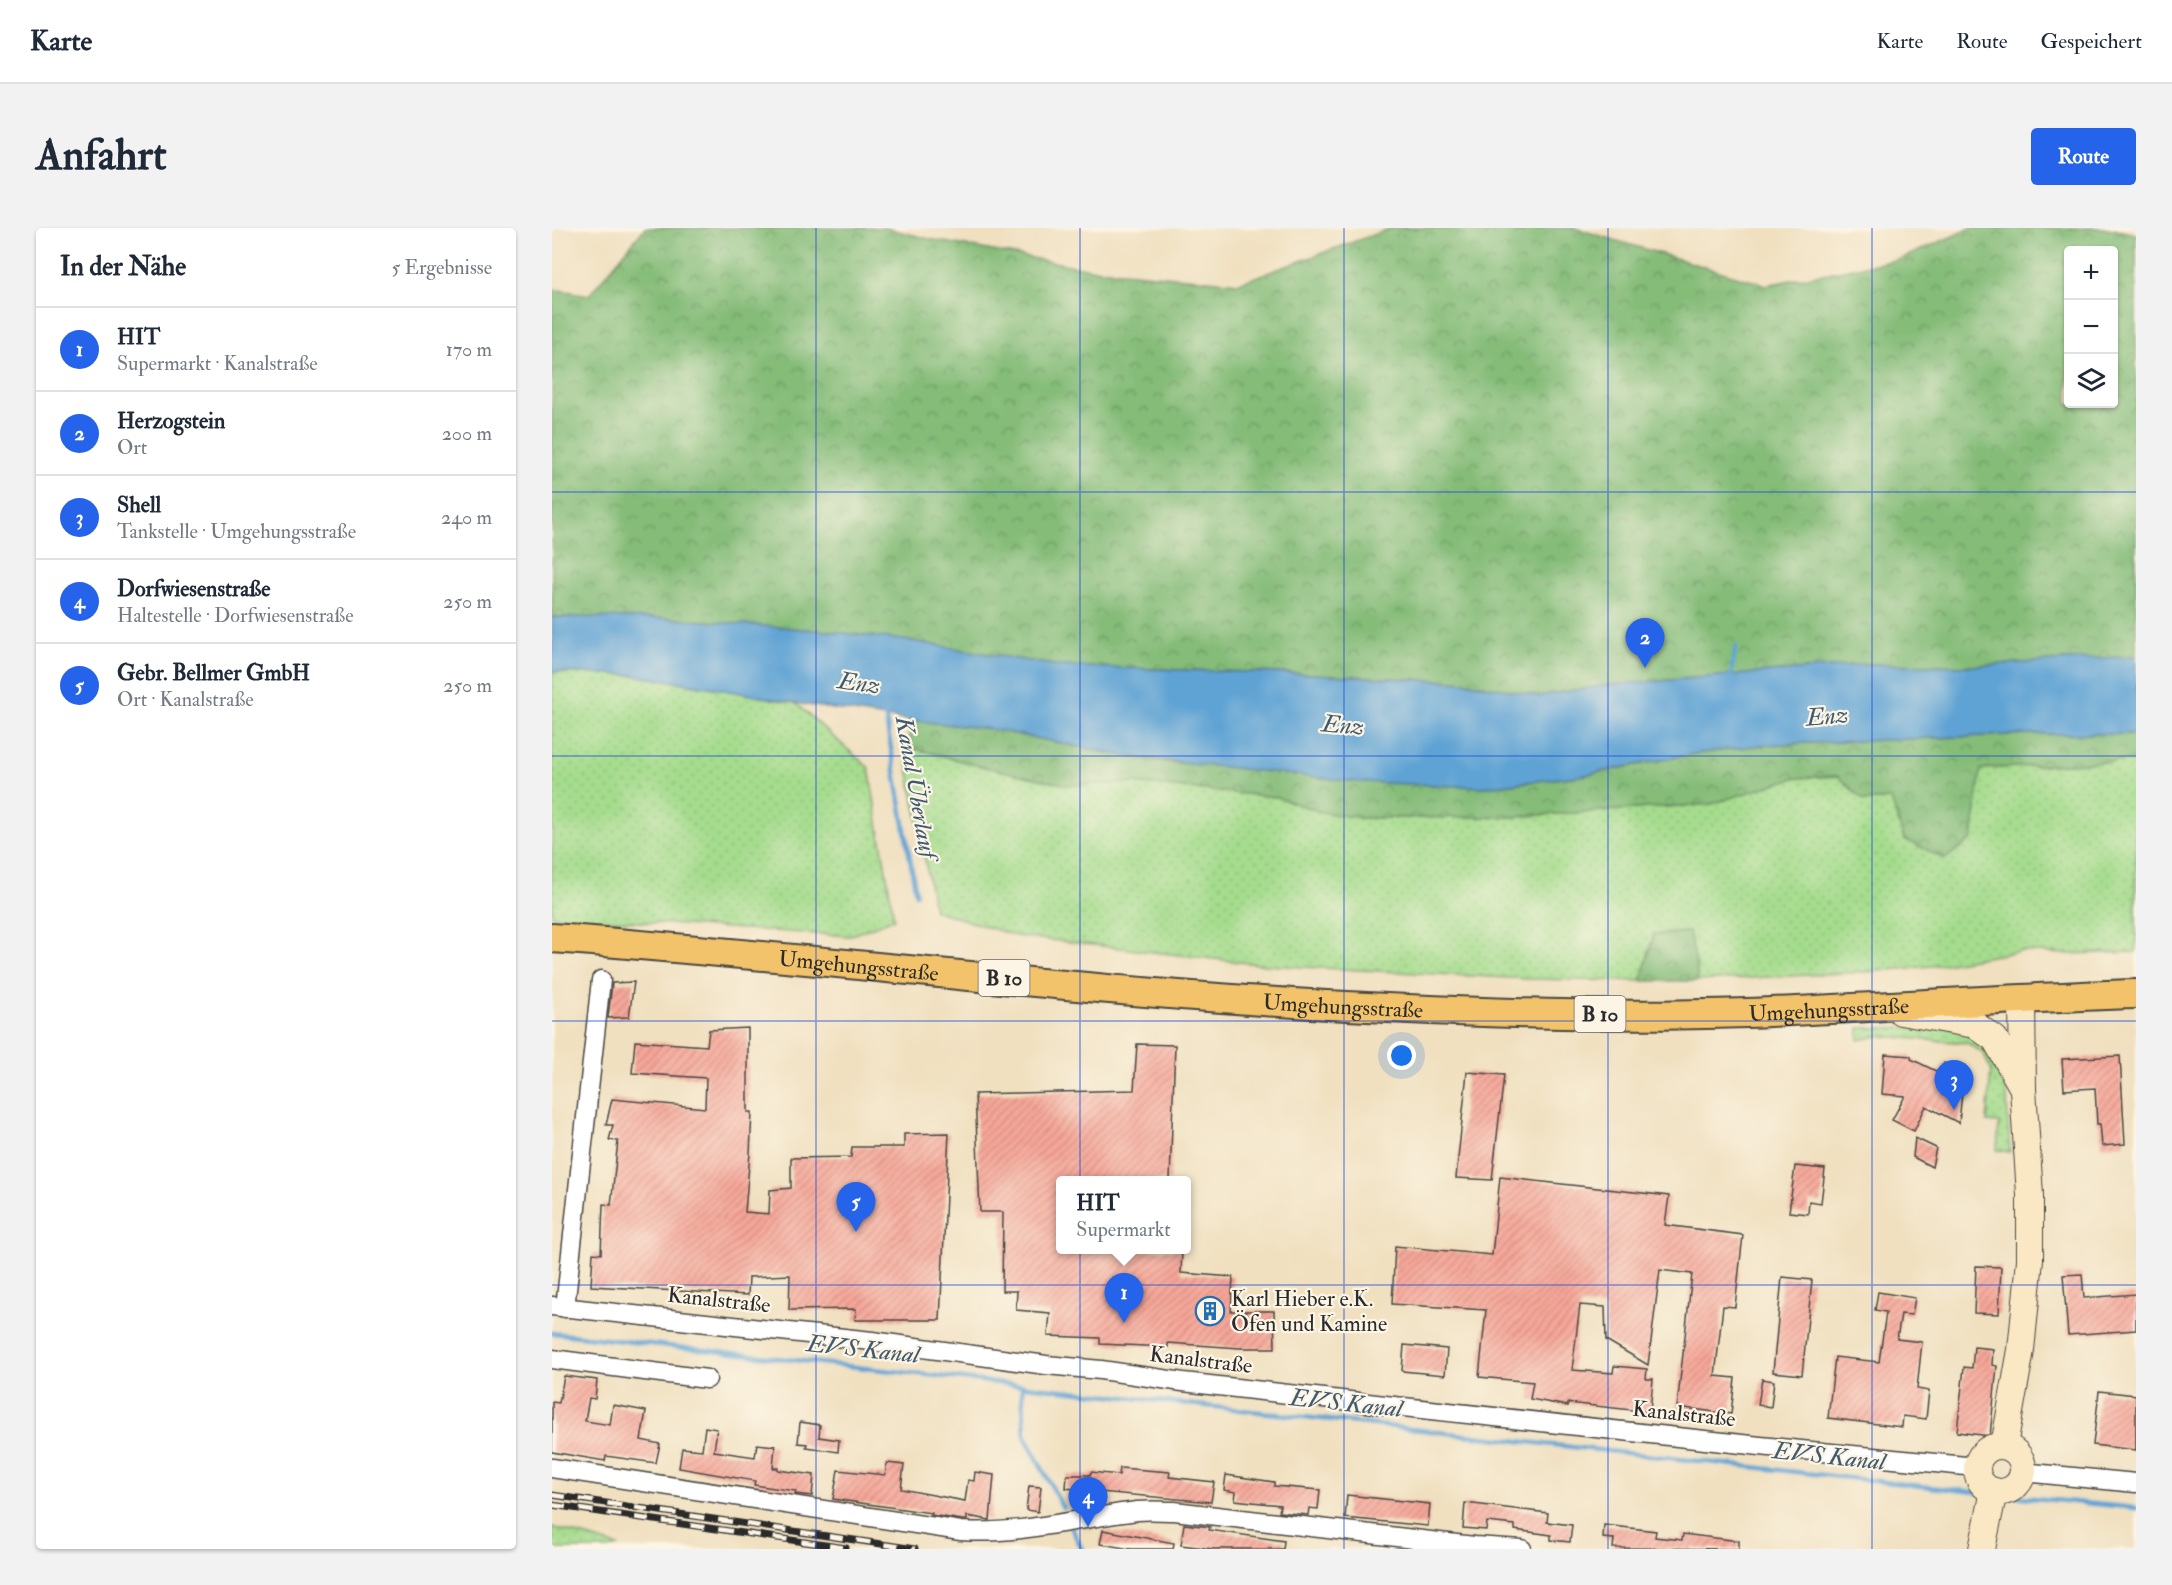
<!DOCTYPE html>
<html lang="de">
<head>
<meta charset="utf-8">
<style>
  body { margin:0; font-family:"IM FELL Double Pica",serif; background:#f2f2f3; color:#1f2937 }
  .controls { position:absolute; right:18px; top:18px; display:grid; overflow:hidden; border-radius:6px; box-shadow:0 2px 4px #0004 }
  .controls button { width:54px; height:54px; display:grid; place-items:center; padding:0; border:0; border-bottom:2px solid #e0e1e3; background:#fff; color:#1f2937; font:30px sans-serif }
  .you { position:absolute; left:850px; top:828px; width:21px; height:21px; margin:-15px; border:4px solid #fff; border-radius:50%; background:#1a73e8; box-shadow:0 0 0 9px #1a73e833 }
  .badge { display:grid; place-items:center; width:39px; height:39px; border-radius:50%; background:#2563eb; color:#fff; font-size:20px; font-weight:700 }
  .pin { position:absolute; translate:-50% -50px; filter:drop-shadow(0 2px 3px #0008) }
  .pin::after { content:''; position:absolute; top:32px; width:21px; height:18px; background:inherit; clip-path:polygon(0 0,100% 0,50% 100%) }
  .popup { position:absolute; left:504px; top:948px; width:135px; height:78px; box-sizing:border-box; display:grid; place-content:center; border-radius:6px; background:#fff; filter:drop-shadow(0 2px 4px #0005); font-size:20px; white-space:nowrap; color:#747a83 }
  .popup b { font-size:22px; color:#1f2937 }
  .popup::after { content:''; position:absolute; left:50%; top:100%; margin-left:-12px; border:12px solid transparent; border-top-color:#fff }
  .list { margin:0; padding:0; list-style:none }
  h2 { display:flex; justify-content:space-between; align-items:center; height:78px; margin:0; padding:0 24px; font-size:26px }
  h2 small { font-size:20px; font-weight:400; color:#747a83 }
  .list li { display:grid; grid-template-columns:39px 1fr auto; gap:18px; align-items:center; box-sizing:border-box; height:84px; padding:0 24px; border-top:2px solid #e0e1e3 }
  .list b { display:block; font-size:22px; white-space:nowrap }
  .list p { margin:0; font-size:20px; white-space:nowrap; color:#747a83 }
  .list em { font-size:20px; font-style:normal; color:#747a83 }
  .icon { flex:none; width:33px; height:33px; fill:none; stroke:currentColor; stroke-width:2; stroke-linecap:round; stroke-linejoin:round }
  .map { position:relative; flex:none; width:1584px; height:1321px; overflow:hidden; border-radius:6px }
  header { display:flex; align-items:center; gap:36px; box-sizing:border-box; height:84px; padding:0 30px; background:#fff; border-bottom:2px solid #e0e1e3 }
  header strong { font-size:28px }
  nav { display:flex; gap:33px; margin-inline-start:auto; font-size:21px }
  .intro { display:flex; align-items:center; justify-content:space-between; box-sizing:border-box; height:144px; padding:0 36px }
  h1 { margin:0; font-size:42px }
  .button { padding:15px 27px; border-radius:6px; background:#2563eb; color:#fff; font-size:21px; font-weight:700 }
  main { display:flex; gap:36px; padding:0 36px }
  aside { flex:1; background:#fff; border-radius:6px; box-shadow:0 2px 4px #0004 }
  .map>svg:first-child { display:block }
  .green { fill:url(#green-dots); stroke:#68845c; stroke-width:1.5 }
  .forest { fill:url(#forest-crowns); stroke:#587452; stroke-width:1.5; fill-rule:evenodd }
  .water { fill:#5fa3d4; stroke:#456780; stroke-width:1.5 }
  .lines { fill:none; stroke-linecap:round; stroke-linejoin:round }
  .stream { stroke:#5fa3d4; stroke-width:4.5 }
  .building { fill:url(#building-hatch) }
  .street-casing { stroke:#494641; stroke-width:21 }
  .secondary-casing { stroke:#494641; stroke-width:28 }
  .primary-casing { stroke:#494641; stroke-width:32 }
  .street { stroke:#fff; stroke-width:18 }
  .secondary { stroke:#fae7c3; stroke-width:26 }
  .primary { stroke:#f2c36a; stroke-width:28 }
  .rail-casing { stroke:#2b2b2b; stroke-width:7 }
  .rail { stroke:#fcf5e5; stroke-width:4.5; stroke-dasharray:14; stroke-linecap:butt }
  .grid { fill:none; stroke:#1d4ed8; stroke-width:1.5; stroke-opacity:0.55 }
  .labels { text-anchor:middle; stroke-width:4.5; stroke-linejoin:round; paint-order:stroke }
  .shield { fill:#fcf5e5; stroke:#6a6863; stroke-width:1.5 }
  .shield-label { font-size:21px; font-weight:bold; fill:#2b2b2b }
  .street-label { font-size:22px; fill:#2b2b2b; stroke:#fcf5e5 }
  .poi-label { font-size:22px; fill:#2b2b2b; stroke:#fcf5e5; text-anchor:start }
  .water-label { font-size:24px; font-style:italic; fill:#405b6f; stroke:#fcf5e5 }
</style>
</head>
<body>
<header>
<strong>Karte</strong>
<nav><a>Karte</a><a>Route</a><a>Gespeichert</a></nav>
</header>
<div class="intro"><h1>Anfahrt</h1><a class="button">Route</a></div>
<main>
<aside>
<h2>In der Nähe<small>5 Ergebnisse</small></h2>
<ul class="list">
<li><span class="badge">1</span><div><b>HIT</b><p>Supermarkt · Kanalstraße</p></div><em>170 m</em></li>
<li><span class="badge">2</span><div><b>Herzogstein</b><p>Ort</p></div><em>200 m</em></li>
<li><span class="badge">3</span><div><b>Shell</b><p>Tankstelle · Umgehungsstraße</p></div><em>240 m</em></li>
<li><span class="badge">4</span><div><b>Dorfwiesenstraße</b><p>Haltestelle · Dorfwiesenstraße</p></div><em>250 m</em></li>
<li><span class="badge">5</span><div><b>Gebr. Bellmer GmbH</b><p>Ort · Kanalstraße</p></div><em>250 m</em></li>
</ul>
</aside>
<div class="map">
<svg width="1584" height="1321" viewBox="0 0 1584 1321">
  <defs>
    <pattern id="green-dots" width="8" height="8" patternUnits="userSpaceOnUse" patternTransform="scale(1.5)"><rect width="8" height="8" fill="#a5dc8d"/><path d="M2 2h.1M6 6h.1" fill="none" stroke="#8ebd7a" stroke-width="1.8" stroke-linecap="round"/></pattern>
    <pattern id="forest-crowns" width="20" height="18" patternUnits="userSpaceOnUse" patternTransform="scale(1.5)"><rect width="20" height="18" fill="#84bc78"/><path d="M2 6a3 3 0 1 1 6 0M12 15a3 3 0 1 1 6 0" fill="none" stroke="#6c9963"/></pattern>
    <pattern id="building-hatch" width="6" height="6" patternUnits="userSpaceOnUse" patternTransform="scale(1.5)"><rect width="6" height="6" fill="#f7a799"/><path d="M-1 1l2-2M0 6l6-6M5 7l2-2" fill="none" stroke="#c8887d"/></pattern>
  </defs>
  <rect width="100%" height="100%" fill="#fcf5e5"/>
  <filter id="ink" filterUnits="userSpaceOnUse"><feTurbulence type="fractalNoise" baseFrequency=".0167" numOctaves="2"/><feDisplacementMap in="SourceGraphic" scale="12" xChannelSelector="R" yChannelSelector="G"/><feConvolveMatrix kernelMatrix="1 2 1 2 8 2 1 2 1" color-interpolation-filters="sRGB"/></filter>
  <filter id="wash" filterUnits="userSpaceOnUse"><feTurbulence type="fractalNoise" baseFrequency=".008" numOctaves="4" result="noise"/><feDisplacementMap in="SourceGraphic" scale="24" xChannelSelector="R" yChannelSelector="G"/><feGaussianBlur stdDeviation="1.35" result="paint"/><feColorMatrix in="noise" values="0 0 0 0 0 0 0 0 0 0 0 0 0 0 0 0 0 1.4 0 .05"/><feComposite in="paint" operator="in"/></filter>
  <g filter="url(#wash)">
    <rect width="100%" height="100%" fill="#f0e0c0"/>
    <g class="green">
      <path d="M0,444l80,3 77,12 86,16 74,65 25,151 -45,17 -297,-20z"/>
      <path d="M357,519l71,19 87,19 67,-2 142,14 45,14 39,7 150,-1 201,-13 83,-26 44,-2 26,25 27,-2 13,40h68l8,-70 156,-9v192l-72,2 -43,-3 -89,15 -68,6 -167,9v-13l-8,-36 -35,2 -13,47 -112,-2 -263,-14 -250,-29 -82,-26 -27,-148z"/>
      <path d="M1398,799l21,4 32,36 3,19 4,66 -13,-2 2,-27 -12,-1 4,-52 -8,-17 -16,-10 -89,-7 -19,4v-12z"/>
      <path d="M0,1299l66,19 -8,3h-58z"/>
    </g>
    <g class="forest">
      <path d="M93,0h240l49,12 157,29 148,14 153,-55h182l192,57 135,-26 70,-31h137l28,6v422l-165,10 -102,-2 -261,21 -69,11 -73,-14 -155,-8 -252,-8 -147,-25 -85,-10 -160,-13 -115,-1v-328l37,6zM1516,22h46v154h-46z"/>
      <path d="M357,492l82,9 134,27 52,7 307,24 95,-11 108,-21 74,-10 270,-11h105v26l-155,9 -9,70 -27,20 -41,-20 -13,-40 -27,2 -26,-25 -44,2 -83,26 -201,13 -150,1 -39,-6 -45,-15 -142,-14 -67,2 -87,-19 -71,-19z"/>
      <path d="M1137,704l8,36v13h-56l13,-47z"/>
    </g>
    <path class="water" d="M0,389l115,1 160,13 85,10 147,25 252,8 155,8 73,14 69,-11 261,-21 102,2 165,-10v78h-105l-270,11 -74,10 -108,21 -95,11 -125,-5 -234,-26 -134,-27 -92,-10 -104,-16 -86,-16 -77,-12 -80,-3z"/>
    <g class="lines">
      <g class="stream">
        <path d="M1178,451l6,-32"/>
        <path d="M333,485l31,181"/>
        <path d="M0,1105l1432,160"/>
        <path d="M470,1157l3,51 38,72"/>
        <path d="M1449,1267l135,13"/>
        <path d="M519,1299l11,22"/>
      </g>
    </g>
    <g id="blocks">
      <g class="building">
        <path d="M82,754l-5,35 -21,1 4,-35z"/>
        <path d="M196,800v84h4l-2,41 -5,59 24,2 1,-24 21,-2v-30l60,-1 1,-10h52v-13l45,-1 -9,187h-85l1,-11 -67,1 1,-35 -41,2 -1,18 -157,-9 2,-33 8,1 2,-50 8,1 7,-64 -9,-1 4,-15h-7l6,-26 93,9 1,-30 -74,-5 3,-32 72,5 2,-16z"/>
        <path d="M585,816l38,1 -5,135h-109v70h121l-1,23 52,4 -2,34h43l1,37h-35l-72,-5v4l-68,-3v-6l-52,-2 2,-23 -34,-3 1,-19h-15l1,-79h-23l-5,-118 159,-4z"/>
        <path d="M1333,826l26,2v3l31,15 2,-11 20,9 -5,51 -33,-17 -12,25 -22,-11 13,-24 -23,-2z"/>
        <path d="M1568,828l5,88 -23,2 -2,-22h-3l-2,-36 -31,2 -2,-31z"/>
        <path d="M915,844l37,3 -12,105 -36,-2z"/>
        <path d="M1363,910l21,10 -4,19 -19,-10z"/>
        <path d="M1243,938l30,3 -4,34 -12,-2 -1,13 -19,-2z"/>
        <path d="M948,949l169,19 -4,29 78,10 -8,72 -12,-1 -8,70 20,2 -4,36 -54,-7 15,-133 -32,-4 -12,95 -42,-25 -1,-33 -25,-2 -8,65 41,3 1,-7 33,3 -1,10h7l-3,33 -82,-9v3l-38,-7 3,-17 -54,-5 7,-67 -94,-6 3,-58 97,9z"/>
        <path d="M1424,1038l25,1 -2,47 -25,-1z"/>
        <path d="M1530,1046l2,24 52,-4v36l-68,5 -5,-60z"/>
        <path d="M1230,1049l30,3 -10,95 -29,-3z"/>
        <path d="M1326,1064l37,6 -3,17 -11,-1 -4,25 25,3 -5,47 12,2 -3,28 -23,-3 -1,11 -74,-9 7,-61 44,5 7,-50 -11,-2z"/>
        <path d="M852,1117l43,4 -2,26 -43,-4z"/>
        <path d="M1422,1119l19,2 -1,16 5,1 -7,70 -33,-4 7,-65 8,1z"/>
        <path d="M12,1148l33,4 -2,19 -6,-1 -4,23 25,4 3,-20 33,6 -5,29 19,4 -4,19 -50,-7 -1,5 -53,-9v-50l7,1z"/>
        <path d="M1210,1151l12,2 -3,26 -13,-2z"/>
        <path d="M1547,1163l37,4v55l-43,-5z"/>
        <path d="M248,1194l20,3 -1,12 20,3 -1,12 -32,-5 1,-3 -9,-1z"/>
        <path d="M153,1199l12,2 -3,22 41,6 2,-13 18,2 -2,22h5v2l36,5 -2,21 -17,-2 1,-3 -42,-6 1,-4 -76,-13 3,-20 20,2z"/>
        <path d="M335,1235l17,2 -3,24 64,12 3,-21 6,1 1,-9 19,3 -4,45 -23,-4v4h-5l-31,-5 1,-2 -99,-14 5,-29 47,5z"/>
        <path d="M568,1240l50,4 -1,5 45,5 -3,20 -111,-10 -1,3 -25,-3v-3l-8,-1 1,-13h23l1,-3 28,3z"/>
        <path d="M674,1247l48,7v4l46,4 -2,19 -9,-1 -1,7 -20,-2 -9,-1 1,-7 -45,-5 1,-8 -12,-2z"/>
        <path d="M477,1258l12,1 -3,25 -12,-2z"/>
        <path d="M795,1267l83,9 -2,22 -83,-8z"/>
        <path d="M913,1275l83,10 -1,9 25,3 -2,17 -19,-2v-5l-36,-5v-5l-28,-3 -1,8 -23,-2z"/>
        <path d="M632,1296l26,3 -1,3 75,11 -1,8h-70l-32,-4z"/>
        <path d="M1052,1297l52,6 -1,6 27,3 1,-6 56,7v8l-126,-1 1,-9 -11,-1z"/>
        <path d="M551,1302l71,13 -1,6h-42l-31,-5z"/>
      </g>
    </g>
  </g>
  <g filter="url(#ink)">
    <use href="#blocks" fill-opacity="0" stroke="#494641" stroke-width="1.5"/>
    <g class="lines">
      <g class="street-casing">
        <g id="street">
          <path d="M0,1078l320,35 174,24 55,5 82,12 202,23 375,41 216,21"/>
          <path d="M13,1080l36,-328"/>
          <path d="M0,1131l155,20"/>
          <path d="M0,1240l409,63c59,4 117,-13 176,-20 12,-1 25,0 37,0l300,35 48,3"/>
          <path d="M1471,1244l113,11"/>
        </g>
      </g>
      <g class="secondary-casing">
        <g id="secondary">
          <path d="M1349,784l74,13 20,14 26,46"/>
          <circle cx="1448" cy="1241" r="23"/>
          <path d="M1452,1218l17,-96 9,-90v-65l-7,-106 -1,-91"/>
          <path d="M1430,1321l12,-58"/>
        </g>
      </g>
      <g class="primary-casing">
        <g id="primary">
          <path id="s1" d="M0,710c278,20 556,58 835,70 119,6 239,9 359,5 130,-5 260,-15 390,-19"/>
        </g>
      </g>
      <use href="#street" class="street"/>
      <use href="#secondary" class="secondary"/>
      <use href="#primary" class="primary"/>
      <g class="rail-casing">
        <g id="rail">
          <path d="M0,1267l363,54"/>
          <path d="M0,1277l294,43"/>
        </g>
      </g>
      <use href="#rail" class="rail"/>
    </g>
  </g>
  <path class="grid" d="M264,0v1321M528,0v1321M792,0v1321M1056,0v1321M1320,0v1321M0,264h1584M0,528h1584M0,793h1584M0,1057h1584"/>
  <defs>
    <g id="building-ring" transform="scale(1.5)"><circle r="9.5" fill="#fcf5e5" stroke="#1f6fb2" stroke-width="1.5"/><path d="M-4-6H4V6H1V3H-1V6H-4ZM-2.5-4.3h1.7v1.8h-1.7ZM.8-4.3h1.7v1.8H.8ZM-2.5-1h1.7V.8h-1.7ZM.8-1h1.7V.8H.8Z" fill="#1f6fb2"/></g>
  </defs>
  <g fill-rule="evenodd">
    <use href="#building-ring" x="658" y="1083"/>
  </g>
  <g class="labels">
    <g class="shield">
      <rect x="426.5" y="732" width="51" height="36" rx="4.5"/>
      <rect x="1022.5" y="768" width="51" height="36" rx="4.5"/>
    </g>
    <g class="shield-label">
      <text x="452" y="757">B 10</text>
      <text x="1048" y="793">B 10</text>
    </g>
    <g class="street-label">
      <text dy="8" stroke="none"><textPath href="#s1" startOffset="308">Umgehungsstraße</textPath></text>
      <text dy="8" stroke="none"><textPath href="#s1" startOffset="794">Umgehungsstraße</textPath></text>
      <text dy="8" stroke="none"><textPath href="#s1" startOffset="1280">Umgehungsstraße</textPath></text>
      <text transform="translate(167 1071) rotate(6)" y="8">Kanalstraße</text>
      <text transform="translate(649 1131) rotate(7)" y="8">Kanalstraße</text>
      <text transform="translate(1132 1185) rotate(6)" y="8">Kanalstraße</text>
    </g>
    <g class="poi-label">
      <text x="679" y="1078">Karl Hieber e.K.<tspan x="679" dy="25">Öfen und Kamine</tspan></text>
    </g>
    <g class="water-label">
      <text transform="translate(307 455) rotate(8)" y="8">Enz</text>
      <text transform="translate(1275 488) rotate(-5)" y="8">Enz</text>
      <text transform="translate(791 497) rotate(5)" y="8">Enz</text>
      <text transform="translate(364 559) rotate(80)" y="8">Kanal Überlauf</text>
      <text transform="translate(311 1121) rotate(6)" y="8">EVS Kanal</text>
      <text transform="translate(794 1175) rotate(6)" y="8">EVS Kanal</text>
      <text transform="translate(1277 1228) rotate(6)" y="8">EVS Kanal</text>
    </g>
  </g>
</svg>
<div class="controls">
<button>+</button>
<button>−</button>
<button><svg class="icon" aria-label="layers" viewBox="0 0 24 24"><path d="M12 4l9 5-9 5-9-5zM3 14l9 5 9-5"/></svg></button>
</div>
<div class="you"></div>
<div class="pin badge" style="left:572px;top:1095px">1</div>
<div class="popup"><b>HIT</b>Supermarkt</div>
<div class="pin badge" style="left:1093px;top:440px">2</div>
<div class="pin badge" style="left:1402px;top:882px">3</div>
<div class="pin badge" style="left:536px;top:1299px">4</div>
<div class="pin badge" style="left:304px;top:1004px">5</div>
</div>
</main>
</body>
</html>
